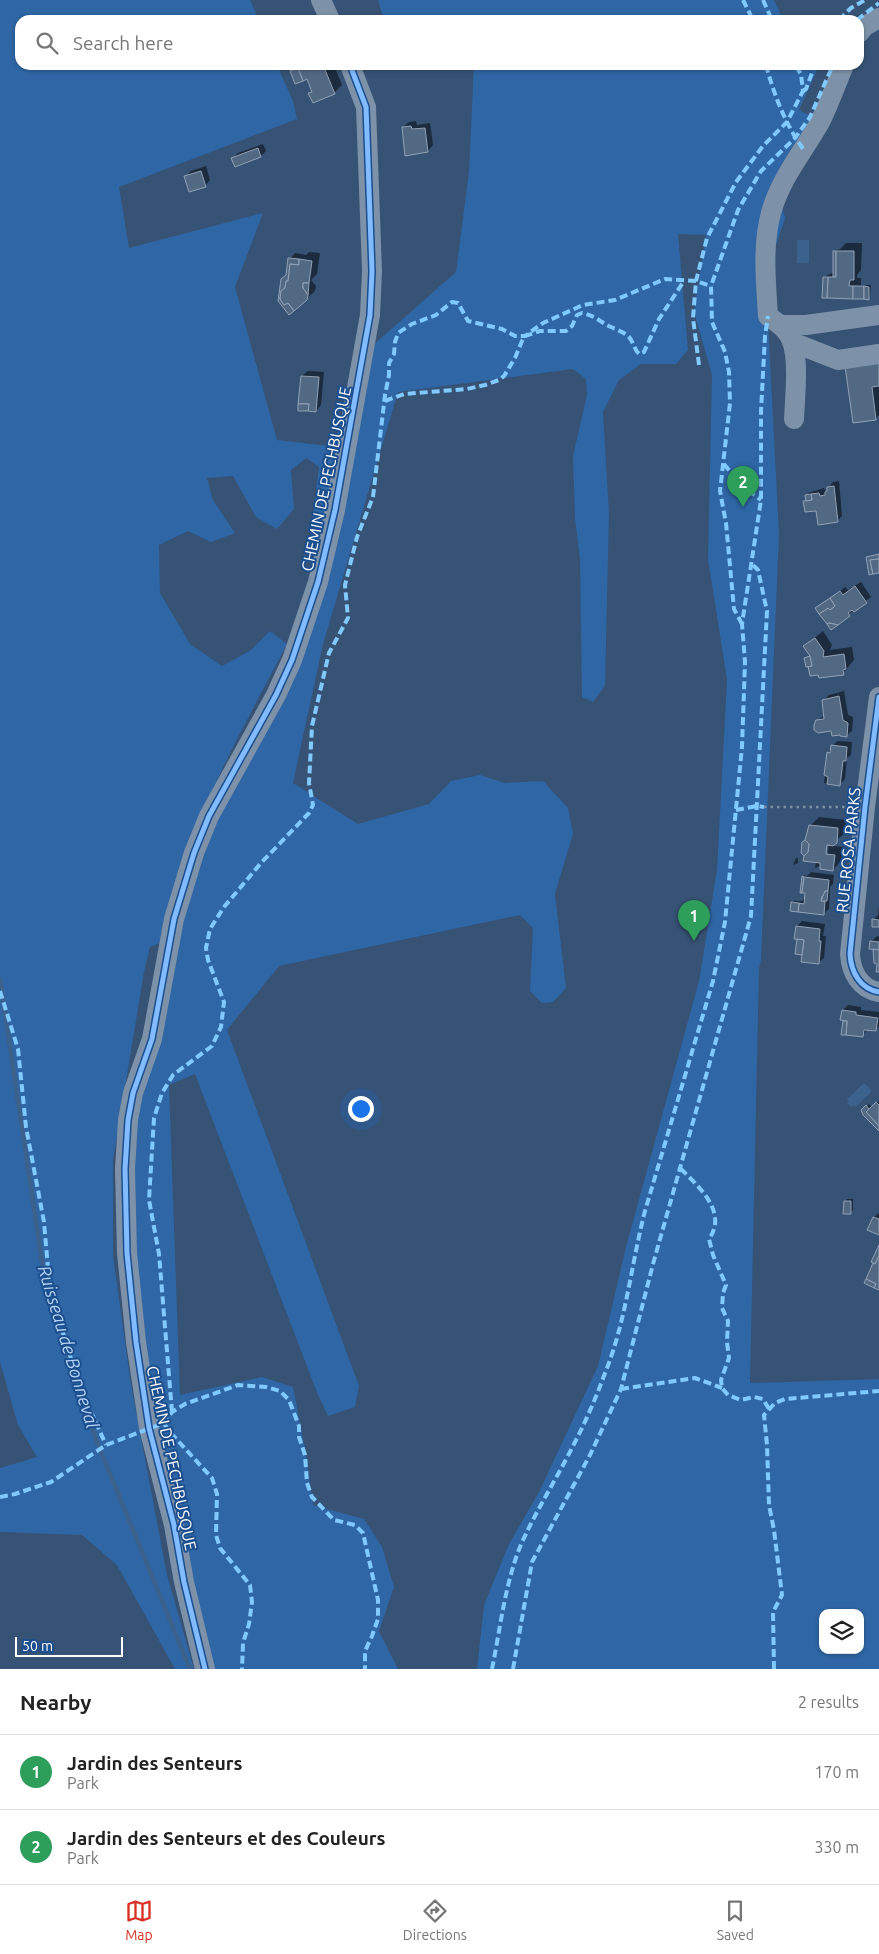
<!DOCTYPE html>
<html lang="en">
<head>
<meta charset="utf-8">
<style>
  body { margin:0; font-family:Ubuntu,sans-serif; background:#f2f2f2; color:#222 }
  .controls { position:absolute; right:15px; bottom:15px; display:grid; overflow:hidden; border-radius:10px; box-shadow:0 1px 4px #0004 }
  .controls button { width:45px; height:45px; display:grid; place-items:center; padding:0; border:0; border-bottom:1px solid #e0e0e0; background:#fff; color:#222; font:25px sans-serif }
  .scale { position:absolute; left:15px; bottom:12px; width:108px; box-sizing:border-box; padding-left:5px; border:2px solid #fff; border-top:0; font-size:14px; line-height:18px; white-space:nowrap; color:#fff; -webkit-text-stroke:4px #1b4f8f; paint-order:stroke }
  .you { position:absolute; left:360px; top:1108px; width:18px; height:18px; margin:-12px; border:4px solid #fff; border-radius:50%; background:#1a73e8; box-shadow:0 0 0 8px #1a73e833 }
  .badge { display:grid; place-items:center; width:32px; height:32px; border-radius:50%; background:#d93025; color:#fff; font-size:16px; font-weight:700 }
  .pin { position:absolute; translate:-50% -41px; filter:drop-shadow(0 1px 2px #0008) }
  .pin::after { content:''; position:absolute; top:26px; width:18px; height:15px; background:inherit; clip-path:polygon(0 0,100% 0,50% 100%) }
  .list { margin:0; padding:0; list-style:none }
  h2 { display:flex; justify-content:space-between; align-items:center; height:65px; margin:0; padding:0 20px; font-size:21px }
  h2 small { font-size:16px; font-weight:400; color:#767676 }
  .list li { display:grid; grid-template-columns:32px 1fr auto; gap:15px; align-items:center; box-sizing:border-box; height:75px; padding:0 20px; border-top:1px solid #e0e0e0 }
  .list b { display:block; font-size:19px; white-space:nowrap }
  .list p { margin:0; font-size:16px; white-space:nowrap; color:#767676 }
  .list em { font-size:16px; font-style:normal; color:#767676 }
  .icon { flex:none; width:28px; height:28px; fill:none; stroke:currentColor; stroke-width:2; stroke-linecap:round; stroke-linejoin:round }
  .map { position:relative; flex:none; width:879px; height:1669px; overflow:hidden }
  .search { position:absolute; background:#fff; box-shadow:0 1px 4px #0004; left:15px; right:15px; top:15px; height:55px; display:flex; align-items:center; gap:12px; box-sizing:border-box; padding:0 18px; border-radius:15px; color:#767676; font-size:19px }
  .sheet { height:215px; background:#fff }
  nav { display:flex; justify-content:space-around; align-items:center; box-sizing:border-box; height:70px; border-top:1px solid #e0e0e0; background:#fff; font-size:14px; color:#767676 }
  nav a { display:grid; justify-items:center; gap:2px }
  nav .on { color:#d93025 }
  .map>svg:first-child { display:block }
  .green { fill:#2f66a5; fill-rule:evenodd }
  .water { fill:#3b618d }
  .shadow { fill:#0007; fill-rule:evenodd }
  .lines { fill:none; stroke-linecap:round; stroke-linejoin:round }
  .stream { stroke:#3b618d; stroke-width:4.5 }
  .building { fill:#526984; stroke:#92a2b6 }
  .path { stroke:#7d92a8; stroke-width:2.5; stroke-dasharray:2.5 4; stroke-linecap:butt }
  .minor { stroke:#7d92a8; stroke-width:20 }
  .quiet { stroke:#80caff; stroke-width:4; stroke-dasharray:8 4; stroke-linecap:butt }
  .cycleway-casing { stroke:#1b4f8f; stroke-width:8 }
  .cycleway { stroke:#80bcff; stroke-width:5 }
  .labels { text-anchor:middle; stroke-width:4; stroke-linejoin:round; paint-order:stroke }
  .street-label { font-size:16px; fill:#fff; stroke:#1b4f8f }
  .water-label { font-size:18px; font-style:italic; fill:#b5d3f5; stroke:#1b4f8f }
</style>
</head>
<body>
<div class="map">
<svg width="879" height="1669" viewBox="0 0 879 1669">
  <rect width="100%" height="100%" fill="#365274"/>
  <g class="green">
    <path d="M0,0h250l9,20h-239v45h257l16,36 4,18 -178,68 10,61 134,-35 -28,74 42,153 61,7 -20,100 -8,-6 9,-74 -13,-9 -15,12 3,39 -17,20 -21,-12 -23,-41 -26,2 6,22 22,33 -24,9 -23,-11 -29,14 1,48 30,51 32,22 29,-16 19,-19 17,13 -51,97 -47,97 -29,105 -10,4 -6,25 -31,188v96l18,129 36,190 27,94h-19l-58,-104 -35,-30 -82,-3v-64l37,-11 -19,-32 -18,-63z"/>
    <path d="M378,0h396l9,20h-399z"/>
    <path d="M474,65l345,1 -20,44 22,11 -41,77 5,21 -17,48v54l11,213 -18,426 -2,8 -9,415 129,-4v290h-402l7,-64 25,-61 30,-52 59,-126 28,-119 73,-266 18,-111 10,-190 -19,-121 4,-184 -18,-63 12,-77 -28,-1 10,116 -12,14h-35l-22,16 -16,32 6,101 -4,173 -12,16 -11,-5 -2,-138 -5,-41 -2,-62 14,-61 -1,-16 -13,-10 -175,23 -75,252 -30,139 65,41 71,-20 22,-23 29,-6 24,8 39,-2 25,27 5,26 -18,60 11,94 -13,14 -11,1 -12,-12 3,-63 -13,-13 -241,51 -52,64 132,356 -4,21 -27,9 -10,-21 -123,-321 -26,11 11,310 82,-18 31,10 13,67 7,51 51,14 18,28 12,40 -15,44 19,38h-188l-50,-235 -29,-180 7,-160 54,-219 26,-63 81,-144 72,-321 85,-75 13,-100zM823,1613h37v37h-37z"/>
  </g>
  <g class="water">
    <rect x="797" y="240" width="12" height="23"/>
    <path d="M864,1083l8,8 -16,16 -3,-2 -2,2 -4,-4 2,-2 -2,-2z"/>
  </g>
  <g class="shadow">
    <path d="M303,65h31l8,20 -8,8 -24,1 3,-3 -5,-14 -16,-6z"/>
    <path d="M416,121l1,4 13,-2 3,22 -5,6 -22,3 -3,-27 6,-5z"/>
    <path d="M263,144l3,7 -5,5 -28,2 5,-5z"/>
    <path d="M206,166l4,14 -5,6 -19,-10 5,-5z"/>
    <path d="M846,243h16l-1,27 -4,5v3h4v7h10l-1,11 -2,2 -44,-21 10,-5v-21l6,-2z"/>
    <path d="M309,252l11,1 -3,21 -6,6 5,6 -1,5 -9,8 -18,-26 2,-14 5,-6 11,2z"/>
    <path d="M879,352v63l-4,4 -21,3z"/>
    <path d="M308,371l16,1 -3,33 -5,6 -14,-35z"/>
    <path d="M839,481l3,35 -5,5 -32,-19 3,-9 16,-5 1,3 4,-1 -1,-2 5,-6z"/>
    <path d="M861,582l10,15 -40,31 3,-32 11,-9 3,3z"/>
    <path d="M823,631l9,14 -2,5 22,-3 2,13 -11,13 -37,-14 5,-4 -6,-9z"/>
    <path d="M844,691l4,24 5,2 -1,14 -6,5 -29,-15 8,-6 -2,-14 6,-6z"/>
    <path d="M837,741l15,1 -1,13 -4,3 -2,21 -6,6 -15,-2 4,-30z"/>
    <path d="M819,817l27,3 -1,13 -11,9v4l9,1 -2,14 -8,9 -12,-4 -6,2 1,-7 -9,-21 4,-15zM826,843l3,1 -2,16h-3z"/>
    <path d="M796,858h2v5l-5,2z"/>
    <path d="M811,872l23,3 -1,9 -3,3 -1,22 -6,5 -31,-11 2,-2h8l3,-3 -2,-21 2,-2 1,2z"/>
    <path d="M879,906v20l-5,-7 4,-4z"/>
    <path d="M802,921l23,3 -2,12h3l-2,22 -6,5 -14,-12 -6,-11 -1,-14z"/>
    <path d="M877,936l2,1v34v-8l-8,-21z"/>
    <path d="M848,1005l13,2v3l18,2v14l-4,4 -7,-1 -6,7 -18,-15 2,-1 -3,-10z"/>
    <path d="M879,1101v29l-16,-20 6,-6 3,3z"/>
    <path d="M847,1199h6v11l-2,3 -6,-12z"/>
    <path d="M879,1213v21l-10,-5 5,-12z"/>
  </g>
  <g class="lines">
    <path class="stream" d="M0,979l44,297 53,166 93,227"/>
  </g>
  <g class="building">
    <path d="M301,65h22l12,29 -22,9 -5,-10 4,-1 -5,-13 -4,2 -5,-13z"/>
    <path d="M298,68l5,13 -8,3 -5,-13z"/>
    <path d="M411,126l1,3 13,-1 3,24 -23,4 -3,-29z"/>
    <path d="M258,148l3,9 -26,10 -4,-9z"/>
    <path d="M201,171l5,16 -17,5 -5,-16z"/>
    <rect x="833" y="251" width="3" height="26"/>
    <path d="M836,251h18v29h-4l-1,6h4v13l-26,-1 1,-21h8z"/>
    <path d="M288,258l11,1v6l-9,-1 -2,17h-2l-1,7 -4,3 -1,8 4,6 4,-2 6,8 -5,4 -11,-14 3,-22 5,-4z"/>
    <path d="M299,259l13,2 -3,22h-6v5l5,7 -1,5 -13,11 -6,-8 -4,2 -4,-6 1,-8 4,-3 1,-7h2l2,-17 9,1z"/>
    <path d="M823,277h5l-1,21h-5z"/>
    <path d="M303,283h6l-1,12 -5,-7z"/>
    <rect x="853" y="286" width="11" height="13"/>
    <path d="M864,286l5,1v13l-5,-1z"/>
    <path d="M879,361v25l-7,1 4,33 -23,3 -8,-57z"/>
    <path d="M301,376l18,1 -3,35 -8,-1 1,-7h-11z"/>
    <path d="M298,404h11l-1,7h-10z"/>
    <path d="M834,486l4,36 -20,3 -2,-14 -11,1 -2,-11 9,-1 -1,-6 8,-1 1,3 5,-1v-3l2,-1v-4z"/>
    <path d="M811,494l1,6 -6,1 -1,-6z"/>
    <path d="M879,554v5l-9,1 3,14 -4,1 -3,-18z"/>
    <path d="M879,559v14l-6,1 -3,-14z"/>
    <path d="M855,586l12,17 -13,9 -2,-2 -4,3 2,3 -12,9 -9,-2 -2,1 -8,-10 9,-6 2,2 5,-4 -5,-8 10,-7 3,4z"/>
    <path d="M830,598l5,8 -5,4 -2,-2 -9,6 -4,-6z"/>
    <path d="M829,623l9,2 -7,5 -4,-6z"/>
    <path d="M815,638l9,13 -1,6 21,-3 2,15 -3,1 1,5 -25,3 -1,-3 -8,1 -2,-10h4l-2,-10 -7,-10z"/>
    <path d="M810,656l2,10 -6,1 -2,-9z"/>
    <path d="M839,696l4,24 5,3 -1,14 -7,-1v-1l-8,1 -1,-5 -13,2 -4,-3v-5l2,-5 8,-1 -2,-19z"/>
    <path d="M831,745l16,2 -1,14h-3l-3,25 -13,-2 1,-7 -4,-2 3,-23 3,1z"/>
    <path d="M809,825l29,3 -1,15 -4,3 -6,-1 -1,9 9,1 -2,16 -13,-2v-6l-17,-2 1,-5 4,-4 1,-8 -4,-4z"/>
    <path d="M805,840l4,4 -1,8 -4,4 -3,-3 1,-11z"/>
    <path d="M802,876l2,1 -2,16h-2z"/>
    <path d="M804,877l25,3 -1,11h-3v3l-3,2 -1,5h4l-1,14 -26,-3 1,-9 5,1 1,-11h-3z"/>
    <path d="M825,891h3l-1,10h-6z"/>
    <path d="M791,902l8,1 -1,9 -8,-1z"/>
    <path d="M872,919l7,1v7h-7z"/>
    <path d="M796,926l24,3 -1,12h2l-2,23 -18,-2 3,-22 -10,-1z"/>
    <path d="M797,939l7,1 -2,15 -7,-1z"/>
    <path d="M870,941l9,1v8l-10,-1z"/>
    <path d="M873,949l6,1v22h-3l1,-8 -3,-1z"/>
    <path d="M842,1010l14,2v3l22,3 -2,13 -12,-1 -1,7 -17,-2 1,-14 -7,-1z"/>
    <path d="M843,1021h4l-1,14h-5z"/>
    <path d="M876,1102l3,3v21l-13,-14z"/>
    <path d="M866,1105l3,4 -3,3 13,14v5l-16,-16 -2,-5z"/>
    <path d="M844,1201h7v13h-8z"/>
    <path d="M873,1217l6,2v16l-12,-5z"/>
    <path d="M879,1245v11l-4,8 -4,-2z"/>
    <path d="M879,1256v34l-5,-2 2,-4 -10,-5 7,-16 2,1z"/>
    <path d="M866,1279l10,5 -2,4 -10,-5z"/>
  </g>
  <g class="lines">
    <path class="path" d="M764,807h84"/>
    <g class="minor">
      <path d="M321,0l9,20"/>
      <path d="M859,33l6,-7 14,-8"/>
      <path d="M781,325h25l73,-10"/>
      <path d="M792,342l46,18 41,-6"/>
      <path d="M794,419c1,-22 5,-58 -2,-78 -4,-11 -14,-18 -24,-25 -2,-33 -6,-70 3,-103 9,-34 32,-61 49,-91 9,-18 16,-38 24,-57"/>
      <path d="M879,697l-14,110 -15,147c1,18 10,35 29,38"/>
      <path d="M205,1669l-21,-87 -10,-57 -25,-97 -13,-86 -9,-89 -2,-84 3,-49 5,-27 19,-54 22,-120 20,-66 15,-37 67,-121 16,-35 26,-78 17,-72 35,-195 2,-44 -6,-164 -16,-42"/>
    </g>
    <g class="quiet">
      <path d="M743,0l10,20"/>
      <path d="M763,0l9,20"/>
      <path d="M839,20l12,-12 14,-8"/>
      <path d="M857,20l22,-17"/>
      <path d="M766,65c8,30 20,61 38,85"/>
      <path d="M803,91l3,-2 9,-24"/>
      <path d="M699,365l-6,-47 3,-37 11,-43 29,-56 27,-36 24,-24 16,-31 -2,-17 -6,-9"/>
      <path d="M385,401l19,-7 63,-5 18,-4 14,-5 5,-4 11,-18 7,-17 3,-5 15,-5h26l6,-5 5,-11 5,-2c12,2 18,9 29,14 6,3 13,5 18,10 4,4 5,12 10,17l5,-2 15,-33 25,-38"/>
      <path d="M724,464l17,21 20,15"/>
      <path d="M742,624l-8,-15 -8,-86 -6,-32 10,-88 -1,-31 -4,-20 -13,-30 -1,-36 27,-76 23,-39 34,-33 15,-21 23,-52"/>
      <path d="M736,810l21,-4 7,1"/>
      <path d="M0,991l18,58 8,78 18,95 6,70 30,95 26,58"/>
      <path d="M681,1169c18,18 47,43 28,70l4,16 13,30 -3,8 -1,15 6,13 -1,21 2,16 -8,22 1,8 6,7 13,5 13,-3 9,2 6,10"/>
      <path d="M621,1389l74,-11 27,10"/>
      <path d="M172,1412l-13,-158 -10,-54 5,-82 8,-25 11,-18 39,-29 9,-19 3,-25 -16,-42 -2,-12 4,-19 14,-22 37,-44 48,-50 4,-8 -4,-22 3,-57 17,-73 19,-35 -3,-33 12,-48 16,-40 12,-102 4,-20v-12l5,-9 1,-12 3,-9 14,-9 24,-9 16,-13 6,1 10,18 34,8 13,7h10l18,-13 40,-18 32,-5 50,-21 31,2 15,5"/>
      <path d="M164,1423l4,7 44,48 5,16 -1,41 4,13 30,37 2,17 -3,22 -6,19 -1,26"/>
      <path d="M0,1497l15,-3 36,-12 55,-37 58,-22 8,-11 13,-8 53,-19 28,2 14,4 9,9 10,26v11l6,18 2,28 5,14 22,23 21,5 8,8 15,67v19l-6,17 -7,15v18"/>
      <path d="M492,1669c8,-39 13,-85 28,-122 15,-35 36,-67 53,-101 12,-23 23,-48 32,-73 21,-51 26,-108 40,-162l68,-230 12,-59 17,-175 3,-85 -3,-38 19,-124v-89l4,-75 3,-20"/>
      <path d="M513,1669l19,-107 58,-107 31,-66 32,-125 98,-348 16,-305 -9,-41 -6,-6"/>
      <path d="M774,1669l-1,-57 9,-17 -8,-65 -5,-25 -2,-60 -3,-30 11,-12 10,-4 94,-8"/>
    </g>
    <g class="cycleway-casing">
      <g id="cycleway">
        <path d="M879,697l-14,110 -15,147c1,18 10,35 29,38"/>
        <path d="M205,1669l-21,-87 -10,-57 -25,-97 -13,-86 -9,-89 -2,-84 3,-49 5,-27 19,-54 22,-120 20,-66 15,-37 67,-121 16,-35 26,-78 17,-72 35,-195 2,-44 -6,-164 -16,-42"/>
      </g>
    </g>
    <use href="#cycleway" class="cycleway"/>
  </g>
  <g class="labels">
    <g class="street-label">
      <text transform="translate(326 479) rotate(-78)" y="6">CHEMIN DE PECHBUSQUE</text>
      <text transform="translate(848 850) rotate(-84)" y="6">RUE ROSA PARKS</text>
      <text transform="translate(172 1458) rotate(78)" y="6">CHEMIN DE PECHBUSQUE</text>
    </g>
    <g class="water-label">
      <text transform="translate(68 1347) rotate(73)" y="6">Ruisseau de Bonneval</text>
    </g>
  </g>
</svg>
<div class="controls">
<button><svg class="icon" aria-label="layers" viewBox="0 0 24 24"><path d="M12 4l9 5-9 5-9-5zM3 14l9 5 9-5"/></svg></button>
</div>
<div class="scale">50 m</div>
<div class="you"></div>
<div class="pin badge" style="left:694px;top:941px;background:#2e9e5b">1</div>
<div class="pin badge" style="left:743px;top:507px;background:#2e9e5b">2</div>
<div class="search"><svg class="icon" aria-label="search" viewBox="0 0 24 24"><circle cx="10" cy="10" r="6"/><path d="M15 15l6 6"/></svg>Search here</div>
</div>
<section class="sheet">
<h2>Nearby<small>2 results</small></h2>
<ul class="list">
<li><span class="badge" style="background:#2e9e5b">1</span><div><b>Jardin des Senteurs</b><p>Park</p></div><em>170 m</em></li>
<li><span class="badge" style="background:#2e9e5b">2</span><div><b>Jardin des Senteurs et des Couleurs</b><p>Park</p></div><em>330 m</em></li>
</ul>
</section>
<nav>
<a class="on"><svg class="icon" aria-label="map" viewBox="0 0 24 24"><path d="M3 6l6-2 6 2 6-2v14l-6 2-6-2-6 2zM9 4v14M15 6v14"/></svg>Map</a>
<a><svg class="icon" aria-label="directions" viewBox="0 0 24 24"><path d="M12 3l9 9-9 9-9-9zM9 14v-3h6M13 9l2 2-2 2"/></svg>Directions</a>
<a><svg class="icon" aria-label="saved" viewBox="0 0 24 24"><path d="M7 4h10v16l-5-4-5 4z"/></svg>Saved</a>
</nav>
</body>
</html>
